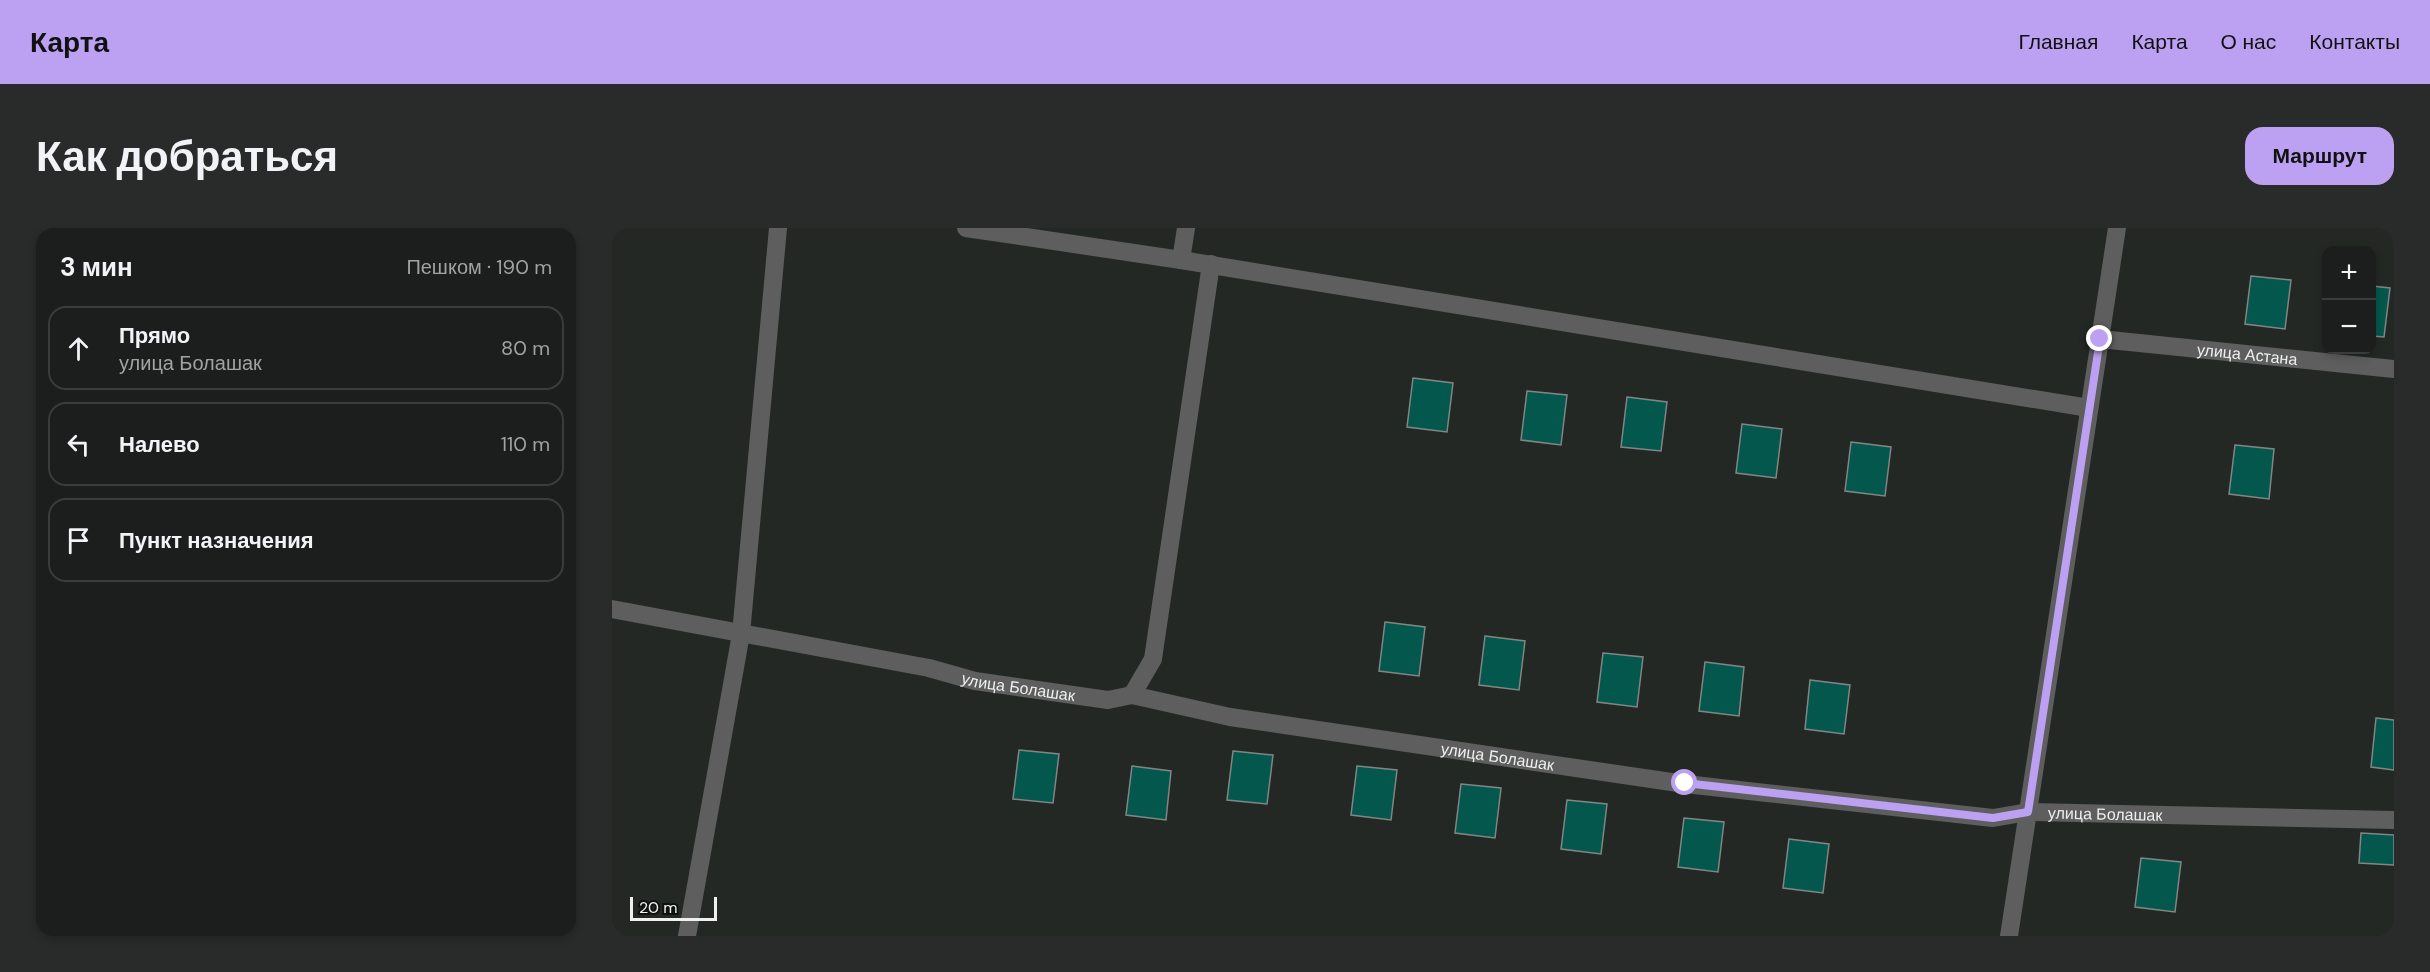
<!DOCTYPE html>
<html lang="ru">
<head>
<meta charset="utf-8">
<style>
  body { margin:0; font-family:"DM Sans",sans-serif; background:#282b29; color:#f1f3f6 }
  .controls { position:absolute; right:18px; top:18px; display:grid; overflow:hidden; border-radius:12px; box-shadow:0 3px 9px #0003 }
  .controls button { width:54px; height:54px; display:grid; place-items:center; padding:0; border:0; border-bottom:2px solid #393c3b; background:#1b1e1c; color:#f1f3f6; font:30px sans-serif }
  .scale { position:absolute; left:18px; bottom:15px; width:87px; box-sizing:border-box; padding-left:6px; border:3px solid #edf0ee; border-top:0; font-size:16px; line-height:21px; white-space:nowrap; color:#edf0ee; -webkit-text-stroke:4px #0e100f; paint-order:stroke }
  .stop { position:absolute; width:18px; height:18px; margin:-14px; border:4px solid #bca0f2; border-radius:50%; background:#fff }
  .stop.end { background:#bca0f2; border-color:#fff; box-shadow:0 2px 6px #0008 }
  .list { margin:0; padding:0; list-style:none }
  h2 { display:flex; justify-content:space-between; align-items:center; height:78px; margin:0; padding:0 24px; font-size:26px }
  h2 small { font-size:20px; font-weight:400; color:#a0a2a3 }
  .list li { display:grid; grid-template-columns:39px 1fr auto; gap:18px; align-items:center; box-sizing:border-box; height:84px; margin:0 12px 12px; padding:0 12px; border:2px solid #393c3b; border-radius:18px }
  .list b { display:block; font-size:22px; white-space:nowrap }
  .list p { margin:0; font-size:20px; white-space:nowrap; color:#a0a2a3 }
  .list em { font-size:20px; font-style:normal; color:#a0a2a3 }
  .icon { flex:none; width:33px; height:33px; fill:none; stroke:currentColor; stroke-width:2; stroke-linecap:round; stroke-linejoin:round }
  .map { position:relative; flex:none; width:1782px; height:708px; overflow:hidden; border-radius:18px }
  header { display:flex; align-items:center; gap:36px; box-sizing:border-box; height:84px; padding:0 30px; background:#bca0f2; color:#111 }
  header strong { font-size:28px }
  nav { display:flex; gap:33px; margin-inline-start:auto; font-size:21px }
  .intro { display:flex; align-items:center; justify-content:space-between; box-sizing:border-box; height:144px; padding:0 36px }
  h1 { margin:0; font-size:42px }
  .button { padding:15px 27px; border-radius:18px; background:#bca0f2; color:#111; font-size:21px; font-weight:700 }
  main { display:flex; gap:36px; padding:0 36px }
  aside { flex:1; background:#1b1e1c; border-radius:18px; box-shadow:0 3px 9px #0003 }
  .map>svg:first-child { display:block }
  .building { fill:#04574d; stroke:#808684; stroke-width:1.5 }
  .lines { fill:none; stroke-linecap:round; stroke-linejoin:round }
  .street { stroke:#5d5e5d; stroke-width:18 }
  .route { stroke:#bca0f2; stroke-width:8 }
  .labels { text-anchor:middle; stroke-width:6; stroke-linejoin:round; paint-order:stroke }
  .street-label { font-size:16px; fill:#edf0ee; stroke:#0e100f }
</style>
</head>
<body>
<header>
<strong>Карта</strong>
<nav><a>Главная</a><a>Карта</a><a>О нас</a><a>Контакты</a></nav>
</header>
<div class="intro"><h1>Как добраться</h1><a class="button">Маршрут</a></div>
<main>
<aside>
<h2>3 мин<small>Пешком · 190 m</small></h2>
<ul class="list">
<li><svg class="icon" aria-label="ahead" viewBox="0 0 24 24"><path d="M12 20V5M6 11l6-6 6 6"/></svg><div><b>Прямо</b><p>улица Болашак</p></div><em>80 m</em></li>
<li><svg class="icon" aria-label="left" viewBox="0 0 24 24"><path d="M17 20v-9H6M10 6l-5 5 5 5"/></svg><div><b>Налево</b></div><em>110 m</em></li>
<li><svg class="icon" aria-label="arrive" viewBox="0 0 24 24"><path d="M6 21V4h12l-3 4 3 4H6"/></svg><div><b>Пункт назначения</b></div></li>
</ul>
</aside>
<div class="map">
<svg width="1782" height="708" viewBox="0 0 1782 708">
  <rect width="100%" height="100%" fill="#242825"/>
  <g class="building">
    <path d="M1639,48l40,4 -6,49 -40,-5z"/>
    <path d="M1760,58l18,2 -6,49 -12,-1z"/>
    <path d="M801,150l40,5 -6,49 -40,-5z"/>
    <path d="M915,163l40,4 -6,50 -40,-5z"/>
    <path d="M1015,169l40,5 -6,49 -40,-4z"/>
    <path d="M1130,196l40,5 -6,49 -40,-5z"/>
    <path d="M1239,214l40,5 -6,49 -40,-5z"/>
    <path d="M1623,217l39,4 -5,50 -40,-5z"/>
    <path d="M773,394l40,5 -6,49 -40,-5z"/>
    <path d="M873,408l40,5 -6,49 -40,-5z"/>
    <path d="M991,425l40,4 -6,50 -40,-5z"/>
    <path d="M1093,434l39,5 -5,49 -40,-5z"/>
    <path d="M1198,452l40,5 -6,49 -39,-5z"/>
    <path d="M1764,490l18,2v50l-23,-3z"/>
    <path d="M407,522l40,4 -6,49 -40,-4z"/>
    <path d="M621,523l40,4 -6,49 -40,-4z"/>
    <path d="M520,538l39,5 -5,49 -40,-5z"/>
    <path d="M745,538l40,4 -6,50 -40,-5z"/>
    <path d="M849,556l40,4 -6,50 -40,-5z"/>
    <path d="M955,572l40,4 -6,50 -40,-5z"/>
    <path d="M1072,590l40,4 -6,50 -40,-5z"/>
    <path d="M1749,605l33,2v30l-35,-2z"/>
    <path d="M1177,611l40,5 -6,49 -40,-5z"/>
    <path d="M1529,630l40,4 -6,50 -40,-5z"/>
  </g>
  <g class="lines">
    <g class="street">
      <path d="M354,0l215,32"/>
      <path d="M574,0l-5,32 908,148"/>
      <path id="s1" d="M1488,111l294,30"/>
      <path id="s2" d="M0,381l317,59 46,13 133,19 24,-5 98,22 455,67 308,34 35,-6 366,8"/>
      <path d="M520,467l21,-36 58,-395"/>
      <path d="M75,708l54,-302 37,-406"/>
      <path d="M1397,708l108,-708"/>
    </g>
  </g>
  <g class="lines">
    <path class="route" d="M1073,555l308,35 35,-6 72,-473"/>
  </g>
  <g class="labels">
    <g class="street-label">
      <text dy="6" stroke="none"><textPath href="#s1" startOffset="148">улица Астана</textPath></text>
      <text dy="6" stroke="none"><textPath href="#s2" startOffset="414">улица Болашак</textPath></text>
      <text dy="6" stroke="none"><textPath href="#s2" startOffset="900">улица Болашак</textPath></text>
      <text dy="6" stroke="none"><textPath href="#s2" startOffset="1512">улица Болашак</textPath></text>
    </g>
  </g>
</svg>
<div class="controls">
<button>+</button>
<button>−</button>
</div>
<div class="scale">20 m</div>
<div class="stop" style="left:1073px;top:555px"></div>
<div class="stop end" style="left:1488px;top:111px"></div>
</div>
</main>
</body>
</html>
